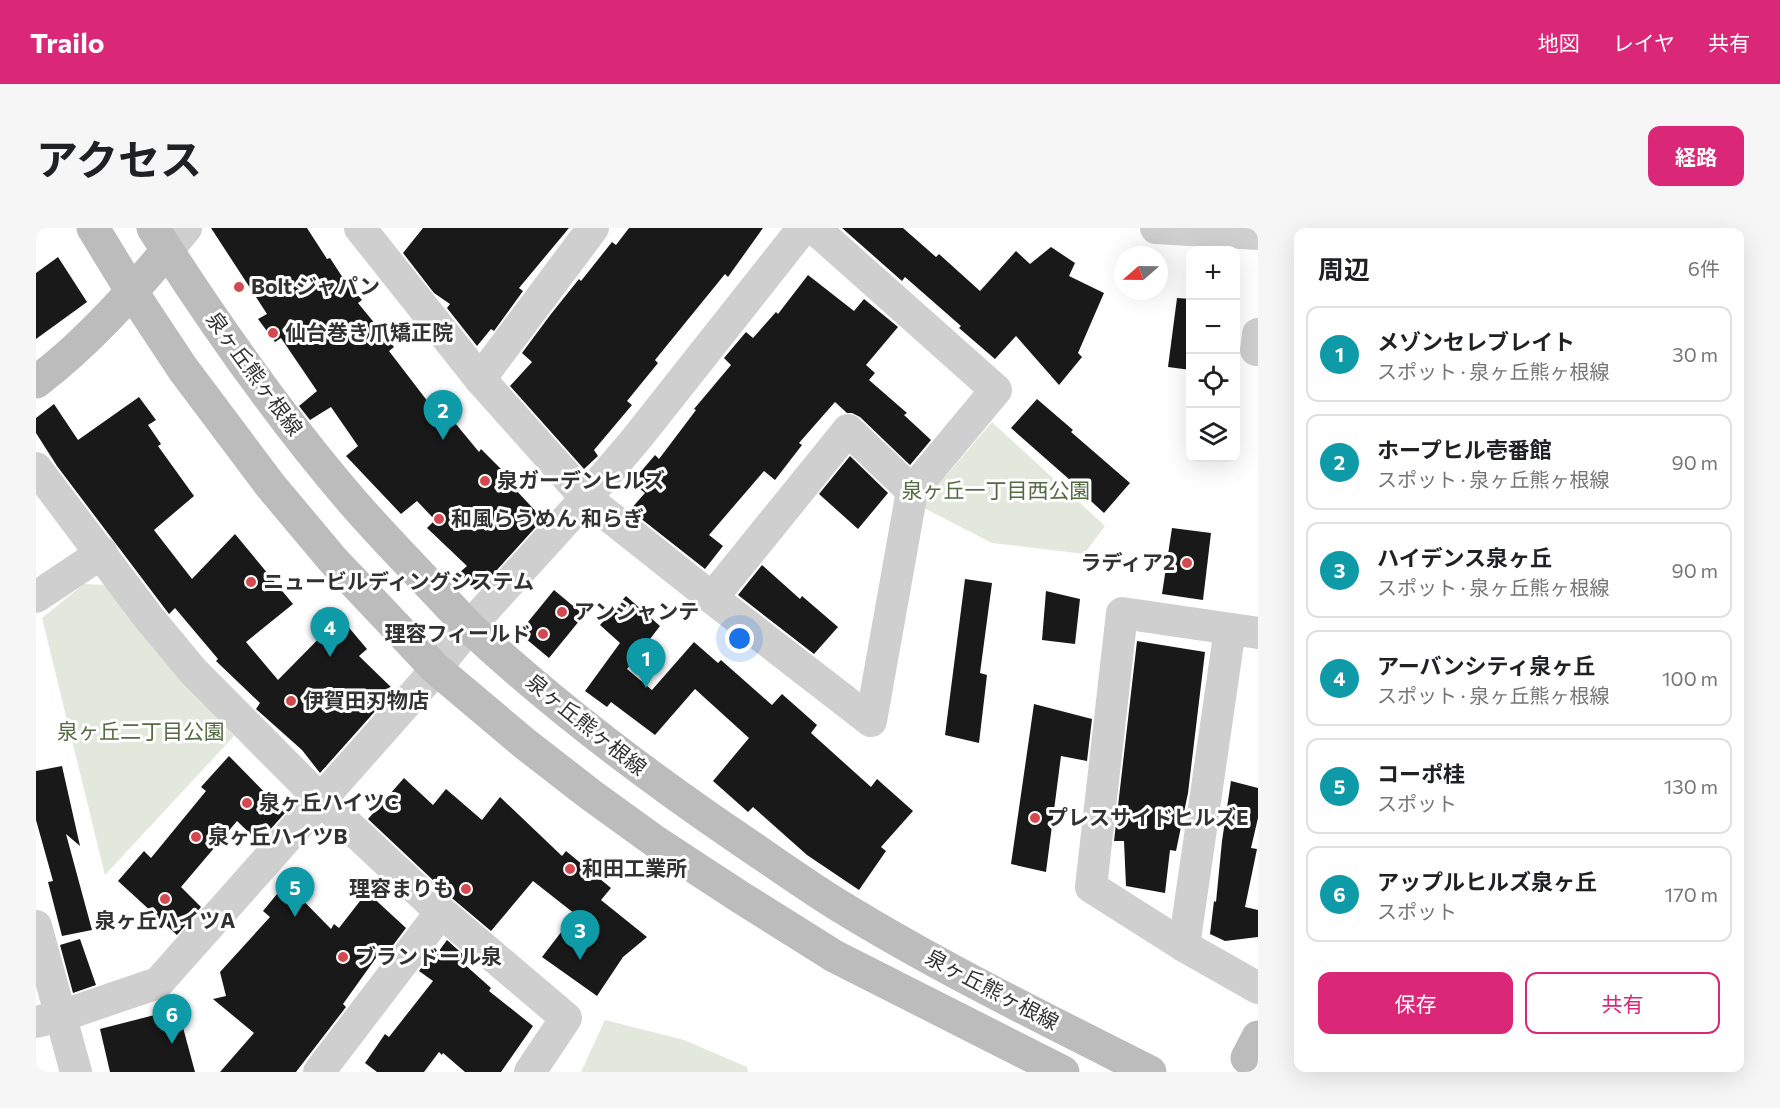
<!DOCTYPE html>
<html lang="ja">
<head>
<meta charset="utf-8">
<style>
  body { margin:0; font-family:Commissioner,"Noto Sans JP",sans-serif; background:#f6f6f6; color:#202124 }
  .controls { position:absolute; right:18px; top:18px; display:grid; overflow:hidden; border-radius:12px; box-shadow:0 6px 24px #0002 }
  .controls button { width:54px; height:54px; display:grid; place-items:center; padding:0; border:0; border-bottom:2px solid #e0e0e0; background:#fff; color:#202124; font:30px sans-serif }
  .compass { position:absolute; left:1078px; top:18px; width:54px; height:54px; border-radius:50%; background:#fff; box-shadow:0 6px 24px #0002; rotate:250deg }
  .you { position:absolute; left:704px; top:411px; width:21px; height:21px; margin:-15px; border:4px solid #fff; border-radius:50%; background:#1a73e8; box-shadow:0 0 0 9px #1a73e833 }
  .badge { display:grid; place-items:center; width:39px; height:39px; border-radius:50%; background:#db2777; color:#fff; font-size:20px; font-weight:700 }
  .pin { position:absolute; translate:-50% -50px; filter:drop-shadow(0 2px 3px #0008) }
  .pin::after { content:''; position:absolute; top:32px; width:21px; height:18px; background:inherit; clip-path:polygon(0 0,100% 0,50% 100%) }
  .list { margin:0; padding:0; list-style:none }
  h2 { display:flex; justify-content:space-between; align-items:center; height:78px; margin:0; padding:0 24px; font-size:26px }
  h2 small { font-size:20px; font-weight:400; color:#757577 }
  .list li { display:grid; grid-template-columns:39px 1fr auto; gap:18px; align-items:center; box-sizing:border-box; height:96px; margin:0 12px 12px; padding:0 12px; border:2px solid #e0e0e0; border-radius:12px }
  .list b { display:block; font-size:22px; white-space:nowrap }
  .list p { margin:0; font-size:20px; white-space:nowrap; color:#757577 }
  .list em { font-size:20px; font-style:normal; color:#757577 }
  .actions { display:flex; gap:12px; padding:18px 24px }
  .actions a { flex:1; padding:14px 0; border:2px solid #db2777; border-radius:12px; text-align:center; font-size:21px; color:#db2777 }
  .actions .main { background:#db2777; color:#fff }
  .icon { flex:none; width:33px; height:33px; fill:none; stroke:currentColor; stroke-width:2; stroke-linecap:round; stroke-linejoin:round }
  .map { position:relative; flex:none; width:1222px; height:844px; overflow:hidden; border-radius:12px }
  header { display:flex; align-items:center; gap:36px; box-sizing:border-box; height:84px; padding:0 30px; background:#db2777; color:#fff }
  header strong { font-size:28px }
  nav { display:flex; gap:33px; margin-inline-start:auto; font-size:21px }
  .intro { display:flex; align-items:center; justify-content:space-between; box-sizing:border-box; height:144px; padding:0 36px }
  h1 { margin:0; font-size:42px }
  .button { padding:15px 27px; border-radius:12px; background:#db2777; color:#fff; font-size:21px; font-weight:700 }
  main { display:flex; gap:36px; padding:0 36px }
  aside { flex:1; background:#fff; border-radius:12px; box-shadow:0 6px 24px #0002 }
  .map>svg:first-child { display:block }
  .green { fill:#e2e8dc }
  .building { fill:#191919 }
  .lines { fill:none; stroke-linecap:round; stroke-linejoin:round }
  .street { stroke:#cfcfcf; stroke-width:32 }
  .secondary { stroke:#bcbcbc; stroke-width:33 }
  .poi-dot { fill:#d4494f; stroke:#fff; stroke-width:2 }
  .labels { text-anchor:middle; stroke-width:6; stroke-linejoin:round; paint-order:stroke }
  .poi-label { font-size:21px; font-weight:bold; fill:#323232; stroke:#fff; text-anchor:start }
  .street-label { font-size:21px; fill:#323232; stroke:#fff }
  .park-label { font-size:21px; fill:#546a43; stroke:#fff }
</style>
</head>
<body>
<header>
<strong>Trailo</strong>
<nav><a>地図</a><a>レイヤ</a><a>共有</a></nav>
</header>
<div class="intro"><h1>アクセス</h1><a class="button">経路</a></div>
<main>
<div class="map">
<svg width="1222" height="844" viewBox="0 0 1222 844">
  <rect width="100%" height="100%" fill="#fff"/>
  <g class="green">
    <path d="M956,194l113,104 -21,28 -92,-11 -72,-37z"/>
    <path d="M48,356l22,1 128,151 -129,139 -63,-257z"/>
    <path d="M569,792l79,20 63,27 1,5h-167z"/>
  </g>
  <g class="building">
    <path d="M175,0h96l20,31 3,-1 13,20 19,22 -4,3 36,44 -5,4 46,60 6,-5 38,46 2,-3 36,36 -3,3 29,31 -66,73 -18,-19 8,-7 -40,-38 8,-8 -18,-19 -16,13 -55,-58 12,-10 -27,-39 -21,13 -11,-14 18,-15 -36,-53 -6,4 -17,-23 9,-5z"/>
    <path d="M387,0h146l-50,60 4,3 -29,40 -3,-2 -14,17 -30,-38 3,-4 -16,-11 -31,-40z"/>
    <path d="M593,0h134l-35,49 -3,-3 -70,86 3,3 -31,38 5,4 -38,45 4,6 -14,13 -74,-83 22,-24 -10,-9 29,-39 28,-35 2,2 31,-39 4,3z"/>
    <path d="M806,0h61l33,29 3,-3 41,37 36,-40 14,13 21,-17 24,16 -6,13 35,17 -26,60 4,4 -23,28 -43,-49 -21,23 -36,-31 2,-2 -56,-49 -3,4z"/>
    <path d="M22,29l29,45 -51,37v-66z"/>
    <path d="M772,47l46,36 10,-12 34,28 -32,38 9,8 -6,7 38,33 -3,2 27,25 -21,25 -50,-48 -8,-4h-5l-12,-11 -36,41 3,2 -27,35 -11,-9 -55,64 14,11 -18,23 -75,-59 15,-17 -13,-11 23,-27 4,4 37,-49 -2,-1 37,-44 -7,-7 22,-26 7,6 23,-26 2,2z"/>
    <path d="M1141,70l14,1v71l-23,-3z"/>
    <path d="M103,169l17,23 -8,5 13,19 -3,2 36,50 -40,34 38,49 43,-45 58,70 -47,38 32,38 62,-63 27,32 -8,7 35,34 -74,83 -18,-23 -46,-41 4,-6 -44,-42 2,-2 -43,-51 -6,6 -112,-148 -21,-33v-15l18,-14 24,36z"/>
    <path d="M1001,171l36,31 -2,2 59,51 -26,30 -35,-32 1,-1 -59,-52z"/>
    <path d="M814,228l38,37 -30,36 -39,-35z"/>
    <path d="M1136,300l39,5 -8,67 -41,-6z"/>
    <path d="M726,337l38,34 2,-3 36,31 -24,27 -76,-59z"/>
    <path d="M929,351l27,4 -12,90 7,2 -8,68 -34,-8z"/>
    <path d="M518,362l30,25 -35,43 -30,-25z"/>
    <path d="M1010,363l34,8 -5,45 -33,-4z"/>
    <path d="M590,368l34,30 -33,43 25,21 42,-48 24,21 3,-3 51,45 10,-11 35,31 -6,8 60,54 6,-8 36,32 -32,36 5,4 -27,39 -52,-35 -54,-48 -5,5 -35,-31 36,-43 -54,-49 -40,46 -44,-33 -4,5 -22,-16 35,-48 -20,-18z"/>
    <path d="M1101,413l68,11 -17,141 -12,58 -6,-1 -5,43 -39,-7 -2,-45h-10z"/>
    <path d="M998,476l58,15 -5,42 -26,-5 -15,116 -35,-8z"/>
    <path d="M193,528l56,57 -26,29 -22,-21 -56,66 20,20 -24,28 -59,-54 26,-30 7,7 55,-67 -5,-4z"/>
    <path d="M26,538l18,80 -14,-12 26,96 -30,6 -14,-54 5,-1 -17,-61v-49z"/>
    <path d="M368,550l29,27 13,-16 36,31 18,-23 62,59 4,-5 45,37 -10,12 46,37 -24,20 -26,39 -55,-39 33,-43 -42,-33 -42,50 -38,-32 -85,-80z"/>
    <path d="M1195,553l27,7v30l-7,30 6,1 -12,58 13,3v27l-33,4 -15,-7 4,-33 2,1 6,-61z"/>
    <path d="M250,655l45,46 3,-5 5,4 28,-36 39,36 -18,24 -5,-4 -40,56 3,3 -50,65h-76l34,-39 -41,-34 13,-3 -6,-24 50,-55 -7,-6z"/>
    <path d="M44,711l16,46 -23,8 -13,-48z"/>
    <path d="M411,712l20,18 -4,5 28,25 -2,3 44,35 -32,46h-36l-22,-19 -1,2 -3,-3 -15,20h-47l-12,-9 20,-29 4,3 44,-56 -14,-10 14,-19 3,3z"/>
    <path d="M142,781l17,63h-85l-10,-43z"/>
  </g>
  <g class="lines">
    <g class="street">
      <path d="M324,0l120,151 106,119 126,100 136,-168 64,61 84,-101 -182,-162"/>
      <path d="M1120,0l102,6"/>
      <path d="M131,23l19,-23"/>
      <path d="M1222,106l-2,16h2"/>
      <path d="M444,151l113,-151"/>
      <path d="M0,240l113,150 44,53 127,128 121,113 125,106 -36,54"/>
      <path d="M0,369l66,-44"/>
      <path d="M676,370l159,123 41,-230"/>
      <path d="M1222,405l-136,-20 -31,274 93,59 74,42"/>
      <path d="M0,698l40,146"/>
      <path d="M1148,718l46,-317"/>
      <path d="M0,794l25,-6 97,-33 267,-301 44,-55 117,-129 51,-60 166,-210"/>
      <path d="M283,844l122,-160"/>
    </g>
    <g class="secondary">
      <path d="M57,0l39,64 51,77 87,116 62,74 103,109 89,75 67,52 65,47 84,55 94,59 229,116"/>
      <path d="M117,0c60,94 125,187 198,272 38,44 79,84 118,127 85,79 179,150 275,215 31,21 62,43 94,63 101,62 207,114 312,167"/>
      <path d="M0,154c49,-37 91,-84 131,-131"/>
      <path d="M1211,830l11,-21"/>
    </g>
  </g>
  <g class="poi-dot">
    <circle cx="203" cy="59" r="6"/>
    <circle cx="237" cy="105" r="6"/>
    <circle cx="449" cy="253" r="6"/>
    <circle cx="403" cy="291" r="6"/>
    <circle cx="1151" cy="335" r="6"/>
    <circle cx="215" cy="354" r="6"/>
    <circle cx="526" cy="384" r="6"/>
    <circle cx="507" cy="406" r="6"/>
    <circle cx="255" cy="473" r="6"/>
    <circle cx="211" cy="575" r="6"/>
    <circle cx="999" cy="590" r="6"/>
    <circle cx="160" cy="609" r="6"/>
    <circle cx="534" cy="641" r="6"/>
    <circle cx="430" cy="661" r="6"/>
    <circle cx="129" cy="671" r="6"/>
    <circle cx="307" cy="729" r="6"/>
  </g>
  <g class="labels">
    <g class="poi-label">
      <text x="215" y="66">Bolt ジャパン</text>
      <text x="249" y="112">仙台巻き爪矯正院</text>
      <text x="461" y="260">泉ガーデンヒルズ</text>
      <text x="415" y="298">和風らうめん 和らぎ</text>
      <text x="1139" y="342" text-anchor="end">ラディア2</text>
      <text x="227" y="361">ニュービルディングシステム</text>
      <text x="538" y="391">アンシャンテ</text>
      <text x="495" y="413" text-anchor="end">理容フィールド</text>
      <text x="267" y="480">伊賀田刃物店</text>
      <text x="223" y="582">泉ヶ丘ハイツC</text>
      <text x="1011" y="597">プレスサイドヒルズE</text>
      <text x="172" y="616">泉ヶ丘ハイツB</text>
      <text x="546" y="648">和田工業所</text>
      <text x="418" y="668" text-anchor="end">理容まりも</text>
      <text x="129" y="700" text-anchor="middle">泉ヶ丘ハイツA</text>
      <text x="319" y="736">ブランドール泉</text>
    </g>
    <g class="street-label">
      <text transform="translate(218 146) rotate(54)" y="7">泉ヶ丘熊ヶ根線</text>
      <text transform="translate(550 497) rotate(39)" y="7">泉ヶ丘熊ヶ根線</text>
      <text transform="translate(956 762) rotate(28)" y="7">泉ヶ丘熊ヶ根線</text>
    </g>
    <g class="park-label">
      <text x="960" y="270">泉ヶ丘一丁目西公園</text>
      <text x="105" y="511">泉ヶ丘二丁目公園</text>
    </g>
  </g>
</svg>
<div class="controls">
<button>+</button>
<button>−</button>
<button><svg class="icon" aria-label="locate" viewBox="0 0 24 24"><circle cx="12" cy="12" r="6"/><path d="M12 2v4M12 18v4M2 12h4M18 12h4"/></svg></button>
<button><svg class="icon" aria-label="layers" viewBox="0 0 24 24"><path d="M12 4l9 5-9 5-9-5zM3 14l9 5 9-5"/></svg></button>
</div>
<svg class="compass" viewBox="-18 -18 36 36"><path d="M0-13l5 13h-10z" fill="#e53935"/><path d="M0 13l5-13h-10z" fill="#757577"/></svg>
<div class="you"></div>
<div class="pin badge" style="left:610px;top:460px;background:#0f9aa8">1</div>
<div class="pin badge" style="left:407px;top:212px;background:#0f9aa8">2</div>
<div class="pin badge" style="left:544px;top:732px;background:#0f9aa8">3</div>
<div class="pin badge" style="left:294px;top:429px;background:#0f9aa8">4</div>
<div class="pin badge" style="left:259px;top:689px;background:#0f9aa8">5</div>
<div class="pin badge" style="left:136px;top:816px;background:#0f9aa8">6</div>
</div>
<aside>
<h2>周辺<small>6件</small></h2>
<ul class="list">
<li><span class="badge" style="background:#0f9aa8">1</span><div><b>メゾンセレブレイト</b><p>スポット · 泉ヶ丘熊ヶ根線</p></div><em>30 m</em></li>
<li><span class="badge" style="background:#0f9aa8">2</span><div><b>ホープヒル壱番館</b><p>スポット · 泉ヶ丘熊ヶ根線</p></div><em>90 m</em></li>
<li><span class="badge" style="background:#0f9aa8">3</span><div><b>ハイデンス泉ヶ丘</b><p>スポット · 泉ヶ丘熊ヶ根線</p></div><em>90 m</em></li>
<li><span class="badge" style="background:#0f9aa8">4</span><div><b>アーバンシティ泉ヶ丘</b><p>スポット · 泉ヶ丘熊ヶ根線</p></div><em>100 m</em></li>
<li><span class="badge" style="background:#0f9aa8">5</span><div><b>コーポ桂</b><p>スポット</p></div><em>130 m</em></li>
<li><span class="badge" style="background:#0f9aa8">6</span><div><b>アップルヒルズ泉ヶ丘</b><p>スポット</p></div><em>170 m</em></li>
</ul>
<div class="actions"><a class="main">保存</a><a>共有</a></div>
</aside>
</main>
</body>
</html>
